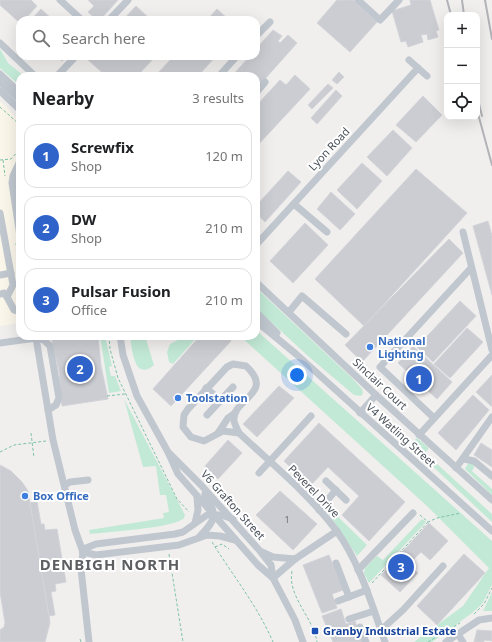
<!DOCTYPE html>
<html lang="en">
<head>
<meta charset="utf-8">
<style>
  body { margin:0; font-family:"Noto Sans",sans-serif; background:#f6f6f6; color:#202124 }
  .controls { position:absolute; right:12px; top:12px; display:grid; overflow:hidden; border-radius:8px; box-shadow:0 4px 16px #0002 }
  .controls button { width:36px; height:36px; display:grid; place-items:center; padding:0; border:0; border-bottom:1px solid #e0e0e0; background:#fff; color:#202124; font:20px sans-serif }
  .you { position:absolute; left:297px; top:375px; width:14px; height:14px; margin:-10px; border:3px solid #fff; border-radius:50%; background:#1a73e8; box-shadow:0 0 0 6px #1a73e833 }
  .badge { display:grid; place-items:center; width:26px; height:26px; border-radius:50%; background:#2f63ca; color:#fff; font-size:13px; font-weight:700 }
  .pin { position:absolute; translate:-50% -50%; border:2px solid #fff; box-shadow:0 1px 4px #0006 }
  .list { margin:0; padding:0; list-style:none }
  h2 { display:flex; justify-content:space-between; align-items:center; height:52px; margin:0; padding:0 16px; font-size:17px }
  h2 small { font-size:13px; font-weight:400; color:#757577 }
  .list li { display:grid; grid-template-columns:26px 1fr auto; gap:12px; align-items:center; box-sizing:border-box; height:64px; margin:0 8px 8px; padding:0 8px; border:1px solid #e0e0e0; border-radius:12px }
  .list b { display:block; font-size:15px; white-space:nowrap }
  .list p { margin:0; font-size:13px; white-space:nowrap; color:#757577 }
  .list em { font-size:13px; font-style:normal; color:#757577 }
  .icon { flex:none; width:22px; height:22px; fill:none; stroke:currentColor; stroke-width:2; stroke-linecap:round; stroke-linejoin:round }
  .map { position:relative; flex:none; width:492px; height:642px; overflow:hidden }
  .search { position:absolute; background:#fff; box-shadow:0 4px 16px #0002; left:16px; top:16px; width:244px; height:44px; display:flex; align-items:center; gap:10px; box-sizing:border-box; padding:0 14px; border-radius:12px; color:#757577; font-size:15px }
  .panel { position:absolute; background:#fff; box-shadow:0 4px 16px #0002; left:16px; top:72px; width:244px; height:268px; border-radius:12px }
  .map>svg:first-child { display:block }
  .commercial { fill:#faf6ea }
  .green { fill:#c2e9d5 }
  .building { fill:#cccdd2; stroke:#d3d4d9 }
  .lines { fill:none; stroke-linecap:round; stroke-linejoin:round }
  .path { stroke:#7ec3a8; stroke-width:1; stroke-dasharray:3 2; stroke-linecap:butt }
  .minor { stroke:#c1c7cf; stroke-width:7 }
  .rail { stroke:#b1b3b8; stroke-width:2 }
  .shop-dot { fill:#3f7fe0; stroke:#fff; stroke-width:1.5 }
  .transit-dot { fill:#1a4fb4; stroke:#fff; stroke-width:1.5 }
  .labels { text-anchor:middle; stroke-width:4; stroke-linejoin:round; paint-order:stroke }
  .number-label { font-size:9px; fill:#6a6f77 }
  .street-label { font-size:11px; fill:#495059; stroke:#fff }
  .shop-label { font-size:11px; font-weight:bold; fill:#366cbe; stroke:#fff; text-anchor:start }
  .transit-label { font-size:11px; font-weight:bold; fill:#164399; stroke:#fff; text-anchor:start }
  .district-label { font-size:15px; font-weight:bold; letter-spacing:1px; fill:#5c5e62; stroke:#fff }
</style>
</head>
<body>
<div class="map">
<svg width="492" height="642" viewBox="0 0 492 642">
  <rect width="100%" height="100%" fill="#f1efee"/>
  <path class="commercial" d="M0,101l20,20v202l-20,3z"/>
  <g class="green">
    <path d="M0,49l8,14 16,13h-4v10l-20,-18z"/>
    <path d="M256,288l96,90 10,11 1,4 -2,3 -7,-1 -46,-39 -52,-48z"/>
    <path d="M256,330l236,211v44l-10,19 -10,9 -40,29h-18l49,-36 26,-38 -61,-61 -188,-171h16z"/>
    <path d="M100,336h5l7,30 -3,1 2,9h4l6,15 -12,2z"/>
    <path d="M130,336h15l9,29c-20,17 -22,-16 -24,-29z"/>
    <path d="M186,336h12l-25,28 -4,-2 -2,-10 3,-8z"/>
    <path d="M124,399l61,116c-1,3 -1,4 -4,5 -12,8 -73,12 -91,14l-1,-4 75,-12 -1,-5 6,-1 -3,-17h-6l-4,-29 -13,1z"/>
    <path d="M417,438l12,10 -4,5 67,61v8l-82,-77z"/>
    <path d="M469,462l6,3 -3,6 20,18v6l-27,-26z"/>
    <path d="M330,509l37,36 -10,11 -28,-42z"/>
    <path d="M422,519l4,3 -57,61 -5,-10 1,-5 12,-12 6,4z"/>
    <path d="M492,592v19h-9z"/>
  </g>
  <g class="building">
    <path d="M0,0h31l6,6 -13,14h-4v3l-20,-18z"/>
    <path d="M88,0h30l-18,20h-3l-9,-8 6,-6z"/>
    <path d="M337,0h16l24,22 -27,30 -33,-29z"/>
    <path d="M410,0h20l9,30 -3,1 2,6 -10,3 -1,-6 -6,1 2,7 -15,5 -2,-6 -5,1 -9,-31 19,-6z"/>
    <path d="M136,6l15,14h-28z"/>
    <path d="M41,9l12,11h-22z"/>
    <path d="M217,9l12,11h-22z"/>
    <path d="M273,30l9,6 -4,5 2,2 8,-8 9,8 -41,46v-13h-24l18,-20h6v-7z"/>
    <path d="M56,56h11l-5,5z"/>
    <path d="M90,56h66l-19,20h-31l-19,-17z"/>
    <path d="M174,56h42l-18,20h-43z"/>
    <path d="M339,72l5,5 -7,7 -5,-4z"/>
    <path d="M295,75l15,14 -54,58v-29l4,-5 -4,-4v-3l24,-26 6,5z"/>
    <path d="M328,84l5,4 -21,21 -4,-4z"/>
    <path d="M336,90l6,6 -25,28 -6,-6z"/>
    <path d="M423,96l19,19 -26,27 -20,-17z"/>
    <path d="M393,130l19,18 -25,28 -20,-19z"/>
    <path d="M362,163l20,18 -25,28 -20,-19z"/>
    <path d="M416,169l51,44 -103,113 -49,-47z"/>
    <path d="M288,171l13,11 -36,40 -9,-9v-7z"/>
    <path d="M331,192l24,22 -15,16 -23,-21z"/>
    <path d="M488,221l4,15v59l-19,-69z"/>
    <path d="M305,223l23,22 -35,38 -23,-22z"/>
    <path d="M449,239l14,14 -101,109 -17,-17z"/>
    <path d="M460,301l16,15 -43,46 -16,-15z"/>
    <path d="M467,328l16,14 -33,36 -16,-14z"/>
    <path d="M80,336h18l3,30 7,33 -46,7 -3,-34 -7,-32z"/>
    <path d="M200,336h25l6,5 -60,65 -18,-17z"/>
    <path d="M413,346l39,36 -15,17 -39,-36z"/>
    <path d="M492,375v31h-1l-15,-14z"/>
    <path d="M279,386l15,12 -37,39 -14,-13z"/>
    <path d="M473,395l16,15 -33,40 -18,-17z"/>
    <path d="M319,423l86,79 -36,39 -27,-26 17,-19 -31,-29 -18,19 -26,-25z"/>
    <path d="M228,440l14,13 -24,26 -13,-13z"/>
    <path d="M481,443l11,7v17l-18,-12z"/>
    <path d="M0,465l11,6 11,11 6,9 21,125 1,7 -5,19h-45v-12l4,-3 1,-4 -5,-31z"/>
    <path d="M280,491l37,33 -24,26 -37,-35z"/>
    <path d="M37,501l4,23h3l1,6 12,-1 9,53 -11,2 1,7 -5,1 4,23 -6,1 -19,-113z"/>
    <path d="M429,523l19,18 -18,19 -9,-8 -12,12 9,9 -18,19 -19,-17z"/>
    <path d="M464,554l21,19 -48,52 -20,-19z"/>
    <path d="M329,555l14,35 -11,4 5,14 -15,5 -19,-48z"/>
    <path d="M341,609l5,15 9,-3 8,21h-30l-11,-26z"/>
    <path d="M477,630l15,1v10l-8,-1v2h-10z"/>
  </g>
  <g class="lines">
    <g class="path">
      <path d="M0,107l20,18"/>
      <path d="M0,160l11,-1 9,-10"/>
      <path d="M3,160l2,16"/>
      <path d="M16,243l3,19 -3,1"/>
      <path d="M109,336l1,13 8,29 59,121 12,13"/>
      <path d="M107,396l18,-2"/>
      <path d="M31,433l3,25"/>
      <path d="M0,452l14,-7 32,-4"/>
      <path d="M420,515l8,7 9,-4 24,-5"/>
      <path d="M212,542c21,34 45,63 61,100"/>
      <path d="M215,547l7,-3 7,5"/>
      <path d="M169,554l14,88"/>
      <path d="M292,571c-5,25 21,46 25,71"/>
      <path d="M372,583l56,-61"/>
      <path d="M474,614l10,-10 8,-16"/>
      <path d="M80,639l1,3"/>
      <path d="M428,642l32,-19"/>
    </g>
    <g class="minor">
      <path d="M60,0l22,20"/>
      <path d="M358,0l22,20 19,-20"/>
      <path d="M109,20l19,-20"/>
      <path d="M256,36l14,-14"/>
      <path d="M0,43l35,33"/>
      <path d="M409,60l18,16"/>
      <path d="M0,74l20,19"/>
      <path d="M57,76l19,-20"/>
      <path d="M219,76l18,-20"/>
      <path d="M0,82l20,18"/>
      <path d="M0,91l20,19"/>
      <path d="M256,93l9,-11"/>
      <path d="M20,161l-7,15 -1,7 8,53"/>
      <path d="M17,192v-13l3,-5"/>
      <path d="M294,204l33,28"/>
      <path d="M0,213l13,72 -6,12 7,13 6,2"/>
      <path d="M463,232l29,118"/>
      <path d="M256,245l162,-177"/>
      <path d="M0,275l11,-2"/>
      <path d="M256,282l120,113 116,105"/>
      <path d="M0,294l4,-1 3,4"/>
      <path d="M256,312l21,21"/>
      <path d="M289,312l13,-16 44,38"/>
      <path d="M256,321l40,33 196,177"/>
      <path d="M36,336v2l8,2 6,6 9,52 -3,7 -8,5"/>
      <path d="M120,336l3,19 14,41 31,56 10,22 80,91 15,13 22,42 8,22"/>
      <path d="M0,343l36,-5 17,102 22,90 8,22 -2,17 8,73"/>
      <path d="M233,364l13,2c30,28 -15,33 -12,55 1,4 3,8 5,12l-16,-2 -19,10 -13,-4 -8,-10 1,-12 4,-6 39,-42z"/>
      <path d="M206,388l15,13"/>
      <path d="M360,413l16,-18"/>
      <path d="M207,415l26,-28"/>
      <path d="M434,418l-54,-51 91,-99"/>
      <path d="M218,433l10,-15 7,-5"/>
      <path d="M239,433c33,31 70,61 97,97 24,33 36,75 49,112"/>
      <path d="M419,435l73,-80"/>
      <path d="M170,454l31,31 59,66 11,14 2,13"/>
      <path d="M464,459l10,2 18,15"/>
      <path d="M456,468l36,-51"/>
      <path d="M259,473l52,-57"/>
      <path d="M326,481l20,19"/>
      <path d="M65,485l5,-3 18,-2"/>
      <path d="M319,510l17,-20"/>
      <path d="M195,523l3,-13 -1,-13"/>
      <path d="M200,536c17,-17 17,-21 5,-42"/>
      <path d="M83,552l3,-4 10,-4 79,-10 8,-2 24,-17h14l12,4"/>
      <path d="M83,552l13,3 83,-10 28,-10 13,1 15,4"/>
      <path d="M262,552l11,5 22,2"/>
      <path d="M336,563l13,34"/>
      <path d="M358,570l55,-57"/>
      <path d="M273,578l22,-19 42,-28"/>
      <path d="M338,601l29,-11"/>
      <path d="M349,619l25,-8"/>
      <path d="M360,627l6,15"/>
      <path d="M381,630l22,-20 40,-44"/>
      <path d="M458,634l5,8"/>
      <path d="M446,642l33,-22 13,-2"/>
    </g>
    <g class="rail">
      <path d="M447,0l4,15"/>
      <path d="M462,0l2,15"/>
      <path d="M485,0l7,39"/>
      <path d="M477,96l5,20"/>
      <path d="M477,110l15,55"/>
    </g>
  </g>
  <g class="shop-dot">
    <circle cx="370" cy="347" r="4"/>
    <circle cx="178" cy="398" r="4"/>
    <circle cx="25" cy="496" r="4"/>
  </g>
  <rect class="transit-dot" x="311" y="627" width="8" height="8" rx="2"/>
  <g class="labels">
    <g class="number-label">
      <text x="287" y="523">1</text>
    </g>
    <g class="street-label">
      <text transform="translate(329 149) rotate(-47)" y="4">Lyon Road</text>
      <text transform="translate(380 384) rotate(43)" y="4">Sinclair Court</text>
      <text transform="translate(401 435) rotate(42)" y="4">V4 Watling Street</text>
      <text transform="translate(314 491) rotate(46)" y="4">Peverel Drive</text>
      <text transform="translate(233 505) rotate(48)" y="4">V6 Grafton Street</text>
    </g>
    <g class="shop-label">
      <text x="378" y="345">National<tspan x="378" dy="13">Lighting</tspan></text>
      <text x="186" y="402">Toolstation</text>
      <text x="33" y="500">Box Office</text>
    </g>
    <g class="transit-label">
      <text x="323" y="635">Granby Industrial Estate</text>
    </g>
    <g class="district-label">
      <text x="110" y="570">DENBIGH NORTH</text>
    </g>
  </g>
</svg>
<div class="controls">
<button>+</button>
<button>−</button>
<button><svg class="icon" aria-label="locate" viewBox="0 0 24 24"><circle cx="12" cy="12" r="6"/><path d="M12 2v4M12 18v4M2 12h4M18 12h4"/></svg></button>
</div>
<div class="you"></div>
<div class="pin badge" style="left:419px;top:379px">1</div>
<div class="pin badge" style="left:80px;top:369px">2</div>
<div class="pin badge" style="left:401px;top:567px">3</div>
<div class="search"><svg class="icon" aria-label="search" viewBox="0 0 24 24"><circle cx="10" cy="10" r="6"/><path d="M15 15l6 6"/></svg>Search here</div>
<section class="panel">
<h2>Nearby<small>3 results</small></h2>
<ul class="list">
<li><span class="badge">1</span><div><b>Screwfix</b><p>Shop</p></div><em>120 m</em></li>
<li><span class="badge">2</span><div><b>DW</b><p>Shop</p></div><em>210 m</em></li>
<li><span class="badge">3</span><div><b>Pulsar Fusion</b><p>Office</p></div><em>210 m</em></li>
</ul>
</section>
</div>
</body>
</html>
